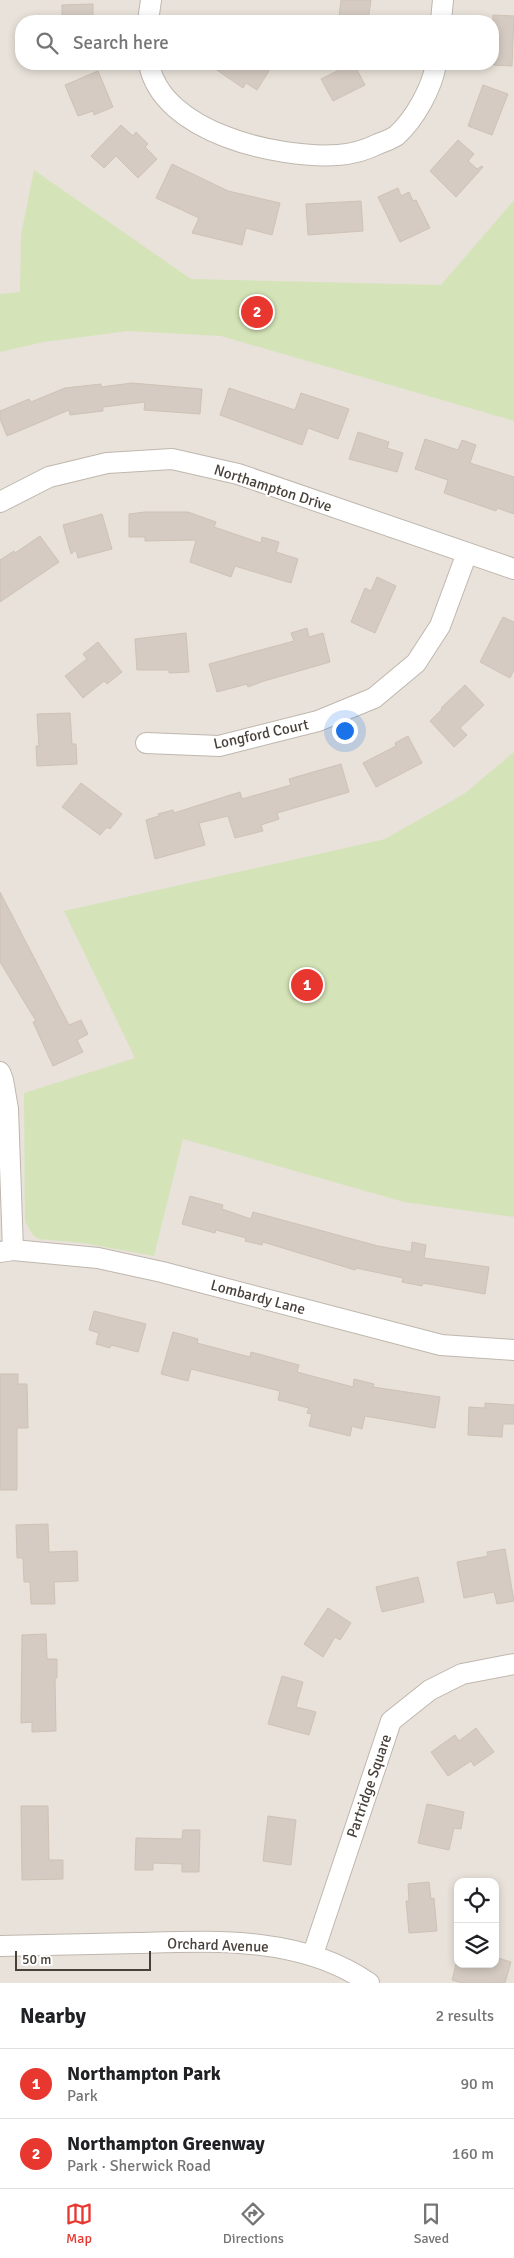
<!DOCTYPE html>
<html lang="en">
<head>
<meta charset="utf-8">
<style>
  body { margin:0; font-family:Signika,sans-serif; background:#f6f6f6; color:#202124 }
  .controls { position:absolute; right:15px; bottom:15px; display:grid; overflow:hidden; border-radius:10px; box-shadow:0 2px 8px #0003 }
  .controls button { width:45px; height:45px; display:grid; place-items:center; padding:0; border:0; border-bottom:1px solid #e0e0e0; background:#fff; color:#202124; font:25px sans-serif }
  .scale { position:absolute; left:15px; bottom:12px; width:136px; box-sizing:border-box; padding-left:5px; border:2px solid #48413a; border-top:0; font-size:14px; line-height:18px; white-space:nowrap; color:#48413a; -webkit-text-stroke:4px #fff; paint-order:stroke }
  .you { position:absolute; left:344px; top:730px; width:18px; height:18px; margin:-12px; border:4px solid #fff; border-radius:50%; background:#1a73e8; box-shadow:0 0 0 8px #1a73e833 }
  .badge { display:grid; place-items:center; width:32px; height:32px; border-radius:50%; background:#e7372f; color:#fff; font-size:16px; font-weight:700 }
  .pin { position:absolute; translate:-50% -50%; border:2px solid #fff; box-shadow:0 1px 5px #0006 }
  .list { margin:0; padding:0; list-style:none }
  h2 { display:flex; justify-content:space-between; align-items:center; height:65px; margin:0; padding:0 20px; font-size:21px }
  h2 small { font-size:16px; font-weight:400; color:#757577 }
  .list li { display:grid; grid-template-columns:32px 1fr auto; gap:15px; align-items:center; box-sizing:border-box; height:70px; padding:0 20px; border-top:1px solid #e0e0e0 }
  .list b { display:block; font-size:19px; white-space:nowrap }
  .list p { margin:0; font-size:16px; white-space:nowrap; color:#757577 }
  .list em { font-size:16px; font-style:normal; color:#757577 }
  .icon { flex:none; width:28px; height:28px; fill:none; stroke:currentColor; stroke-width:2; stroke-linecap:round; stroke-linejoin:round }
  .map { position:relative; flex:none; width:514px; height:1983px; overflow:hidden }
  .search { position:absolute; background:#fff; box-shadow:0 2px 8px #0003; left:15px; right:15px; top:15px; height:55px; display:flex; align-items:center; gap:12px; box-sizing:border-box; padding:0 18px; border-radius:20px; color:#757577; font-size:19px }
  .sheet { height:205px; background:#fff }
  nav { display:flex; justify-content:space-around; align-items:center; box-sizing:border-box; height:70px; border-top:1px solid #e0e0e0; background:#fff; font-size:14px; color:#757577 }
  nav a { display:grid; justify-items:center; gap:2px }
  nav .on { color:#e7372f }
  .map>svg:first-child { display:block }
  .residential { fill:#e8e2da; fill-rule:evenodd }
  .green { fill:#d5e4b8 }
  .building { fill:#d5cbc2; stroke:#cfc2b5 }
  .lines { fill:none; stroke-linecap:round; stroke-linejoin:round }
  .minor-casing { stroke:#bfb7ae; stroke-width:22 }
  .minor { stroke:#fff; stroke-width:20 }
  .labels { text-anchor:middle; stroke-width:4; stroke-linejoin:round; paint-order:stroke }
  .street-label { font-size:15px; fill:#48413a; stroke:#fff }
</style>
</head>
<body>
<div class="map">
<svg width="514" height="1983" viewBox="0 0 514 1983">
  <rect width="100%" height="100%" fill="#f4f1eb"/>
  <path class="residential" d="M0,0h514v1983h-514zM21,21h472v43h-472zM458,1882h37v82h-37z"/>
  <g class="green">
    <path d="M34,170l157,109 250,6 73,-85v221l-293,-85 -93,-5 -84,11 -44,10v-58l20,-2 1,-57z"/>
    <path d="M514,752v465l-110,-15 -221,-63 -29,117 -71,-13 -45,-4 -6,-5 -7,-13 -1,-128 111,-35 -71,-147 321,-72 79,-45z"/>
  </g>
  <g class="building">
    <path d="M341,0h30l-3,21 -29,-4z"/>
    <path d="M93,4v17h-31v-16z"/>
    <path d="M493,15l21,1 -2,50 -19,-1z"/>
    <path d="M208,64h50l11,7 -12,19 -11,-7 -3,5z"/>
    <path d="M351,64h3l11,21 -32,16 -12,-22z"/>
    <path d="M98,71l15,36 -19,8 -1,-4 -15,5 -13,-31z"/>
    <path d="M483,85l25,9 -16,41 -24,-9z"/>
    <path d="M121,125l12,11 3,-4 12,12 -3,3 12,12 -19,19 -22,-22 -12,12 -13,-12z"/>
    <path d="M458,140l16,14 -6,7 9,8 5,-3 1,1 -27,30 -26,-26z"/>
    <path d="M172,164l56,27 52,12 -8,32 -26,-7 -4,17 -50,-12 7,-15 -43,-20z"/>
    <path d="M398,188l3,8 8,-4 4,9 3,-1 14,28 -30,14 -22,-45z"/>
    <path d="M361,201l2,30 -55,4 -2,-31z"/>
    <path d="M132,383l70,6 -2,25 -56,-4 1,-8 -42,5v4l-33,4 -1,-5 -62,26 -7,-17v-8l29,-12 2,3 34,-14 36,-4v3z"/>
    <path d="M229,388l66,22 6,-17 48,16 -11,30 -30,-11 -6,17 -82,-30z"/>
    <path d="M358,432l31,10 -2,6 16,5 -6,19 -48,-13z"/>
    <path d="M425,439l33,11 4,-10 14,5 -6,18 44,14v37l-17,-6 -1,3 -52,-18 4,-13 -33,-11z"/>
    <path d="M145,512h43l28,10 -2,5 47,16 1,-6 17,5 -3,10 22,7 -7,24 -56,-17 -4,11 -41,-15 6,-22 -51,1v-4h-16v-23z"/>
    <path d="M102,514l10,35 -34,9 -2,-8 -5,4 -8,-29z"/>
    <path d="M40,536l19,26 -59,40v-42l14,-9 1,2z"/>
    <path d="M377,577l19,9 -21,47 -24,-11 14,-34 6,3z"/>
    <path d="M503,617l11,5v48l-4,8 -30,-16z"/>
    <path d="M307,628l2,9 14,-4 7,29 -66,19 -16,6 -1,-3 -30,8 -8,-28 85,-23 -3,-8z"/>
    <path d="M186,633l3,39 -20,1v-3h-32l-2,-31z"/>
    <path d="M98,642l24,30 -15,12 -3,-3 -21,17 -18,-22 22,-17 -4,-5z"/>
    <path d="M465,685l19,20 -24,23 7,7 -13,12 -24,-26 12,-12 -1,-1z"/>
    <path d="M70,713l2,31h4l1,20 -40,2 -1,-20h3l-2,-32z"/>
    <path d="M408,736l14,27 -46,24 -13,-24 33,-17 -1,-3z"/>
    <path d="M341,764l8,28 -72,21 2,6 -18,6 2,6 -28,7 -7,-22 -29,7 6,22 -50,14 -9,-39 13,-4 -1,-2 15,-4 1,3 66,-21 2,7 49,-14 -2,-6z"/>
    <path d="M81,783l41,31 -12,15 -3,-2 -7,8 -38,-28z"/>
    <path d="M0,892l69,133 12,-5 7,14 -11,6 6,12 -30,14 -20,-44 3,-1 -36,-59z"/>
    <path d="M190,1196l33,9 -1,4 29,10 2,-7 125,34 33,6 1,-10 14,3 -2,13 65,9 -4,27 -62,-11 -1,3 -20,-4 1,-4 -47,-10 -1,2 -92,-28 -1,3 -17,-4 1,-3 -30,-8 -1,3 -33,-9z"/>
    <path d="M94,1311l52,13 -8,28 -27,-7 -1,3 -14,-4 3,-11 -10,-3z"/>
    <path d="M173,1332l25,7 -1,4 53,14 1,-5 48,13 -2,7 56,15 1,-8 20,5 -1,3 67,10 -5,31 -70,-12 -3,13 -10,-3 -2,10 -41,-10 3,-12 -5,-1 2,-5 -31,-8 2,-9 -89,-22 -3,12 -27,-7z"/>
    <path d="M0,1374h18v10h9l1,44h-11v62h-17z"/>
    <path d="M485,1403l29,2v19h-11l-1,13 -34,-2 1,-28 16,1z"/>
    <path d="M48,1524l1,28 28,-1 1,30 -24,1 1,22h-24l-1,-22h-6l-1,-24h-6l-1,-33z"/>
    <path d="M505,1549l9,52 -17,3 -3,-12 -30,6 -7,-36 31,-6 -1,-4z"/>
    <path d="M418,1577l6,25 -42,10 -6,-25z"/>
    <path d="M328,1608l23,15 -11,17 -5,-3 -12,20 -19,-13z"/>
    <path d="M46,1634l1,25h10v19h-2l1,53 -24,1v-10l-11,1 1,-88z"/>
    <path d="M282,1676l21,6 -7,25 20,5 -7,23 -41,-11z"/>
    <path d="M476,1728l18,24 -20,14 -3,-5 -23,15 -17,-24 24,-17 4,6z"/>
    <path d="M427,1804l37,8 -3,17 -7,-1 -5,22 -31,-7z"/>
    <path d="M21,1806h27l1,54h14v19l-41,1z"/>
    <path d="M268,1816l28,4 -5,45 -28,-4z"/>
    <path d="M183,1830h17l-1,42h-17v-8l-29,-1v7h-18l1,-32 46,1z"/>
    <path d="M429,1882l2,17 3,-1 3,33 -28,2 -3,-32h3l-1,-17z"/>
    <path d="M495,1957l16,5 -6,21h-43l-10,-3 4,-16h39z"/>
  </g>
  <g class="lines">
    <g class="minor-casing">
      <g id="minor">
        <path d="M148,21l3,-21"/>
        <path d="M441,21l2,-21"/>
        <path d="M149,64c13,69 130,95 189,91 14,-1 28,-5 40,-11 6,-2 13,-5 18,-8 19,-17 36,-48 40,-72"/>
        <path d="M0,502l49,-25 58,-14 65,-4 66,15 276,95"/>
        <path d="M146,743l73,3 99,-25 56,-23 42,-35 24,-37 27,-73"/>
        <path d="M0,1072l3,8 5,29 5,141"/>
        <path d="M0,1252l13,-2 85,8 64,14 279,73 73,5"/>
        <path d="M0,1946c46,-1 91,-2 137,-3 78,-2 165,-7 232,40"/>
        <path d="M313,1954l78,-233 39,-31 32,-16 52,-10"/>
      </g>
    </g>
    <use href="#minor" class="minor"/>
  </g>
  <g class="labels">
    <g class="street-label">
      <text transform="translate(273 488) rotate(18)" y="5">Northampton Drive</text>
      <text transform="translate(261 734) rotate(-12)" y="5">Longford Court</text>
      <text transform="translate(258 1297) rotate(15)" y="5">Lombardy Lane</text>
      <text transform="translate(369 1786) rotate(-71)" y="5">Partridge Square</text>
      <text transform="translate(218 1945) rotate(2)" y="5">Orchard Avenue</text>
    </g>
  </g>
</svg>
<div class="controls">
<button><svg class="icon" aria-label="locate" viewBox="0 0 24 24"><circle cx="12" cy="12" r="6"/><path d="M12 2v4M12 18v4M2 12h4M18 12h4"/></svg></button>
<button><svg class="icon" aria-label="layers" viewBox="0 0 24 24"><path d="M12 4l9 5-9 5-9-5zM3 14l9 5 9-5"/></svg></button>
</div>
<div class="scale">50 m</div>
<div class="you"></div>
<div class="pin badge" style="left:307px;top:985px">1</div>
<div class="pin badge" style="left:257px;top:312px">2</div>
<div class="search"><svg class="icon" aria-label="search" viewBox="0 0 24 24"><circle cx="10" cy="10" r="6"/><path d="M15 15l6 6"/></svg>Search here</div>
</div>
<section class="sheet">
<h2>Nearby<small>2 results</small></h2>
<ul class="list">
<li><span class="badge">1</span><div><b>Northampton Park</b><p>Park</p></div><em>90 m</em></li>
<li><span class="badge">2</span><div><b>Northampton Greenway</b><p>Park · Sherwick Road</p></div><em>160 m</em></li>
</ul>
</section>
<nav>
<a class="on"><svg class="icon" aria-label="map" viewBox="0 0 24 24"><path d="M3 6l6-2 6 2 6-2v14l-6 2-6-2-6 2zM9 4v14M15 6v14"/></svg>Map</a>
<a><svg class="icon" aria-label="directions" viewBox="0 0 24 24"><path d="M12 3l9 9-9 9-9-9zM9 14v-3h6M13 9l2 2-2 2"/></svg>Directions</a>
<a><svg class="icon" aria-label="saved" viewBox="0 0 24 24"><path d="M7 4h10v16l-5-4-5 4z"/></svg>Saved</a>
</nav>
</body>
</html>
